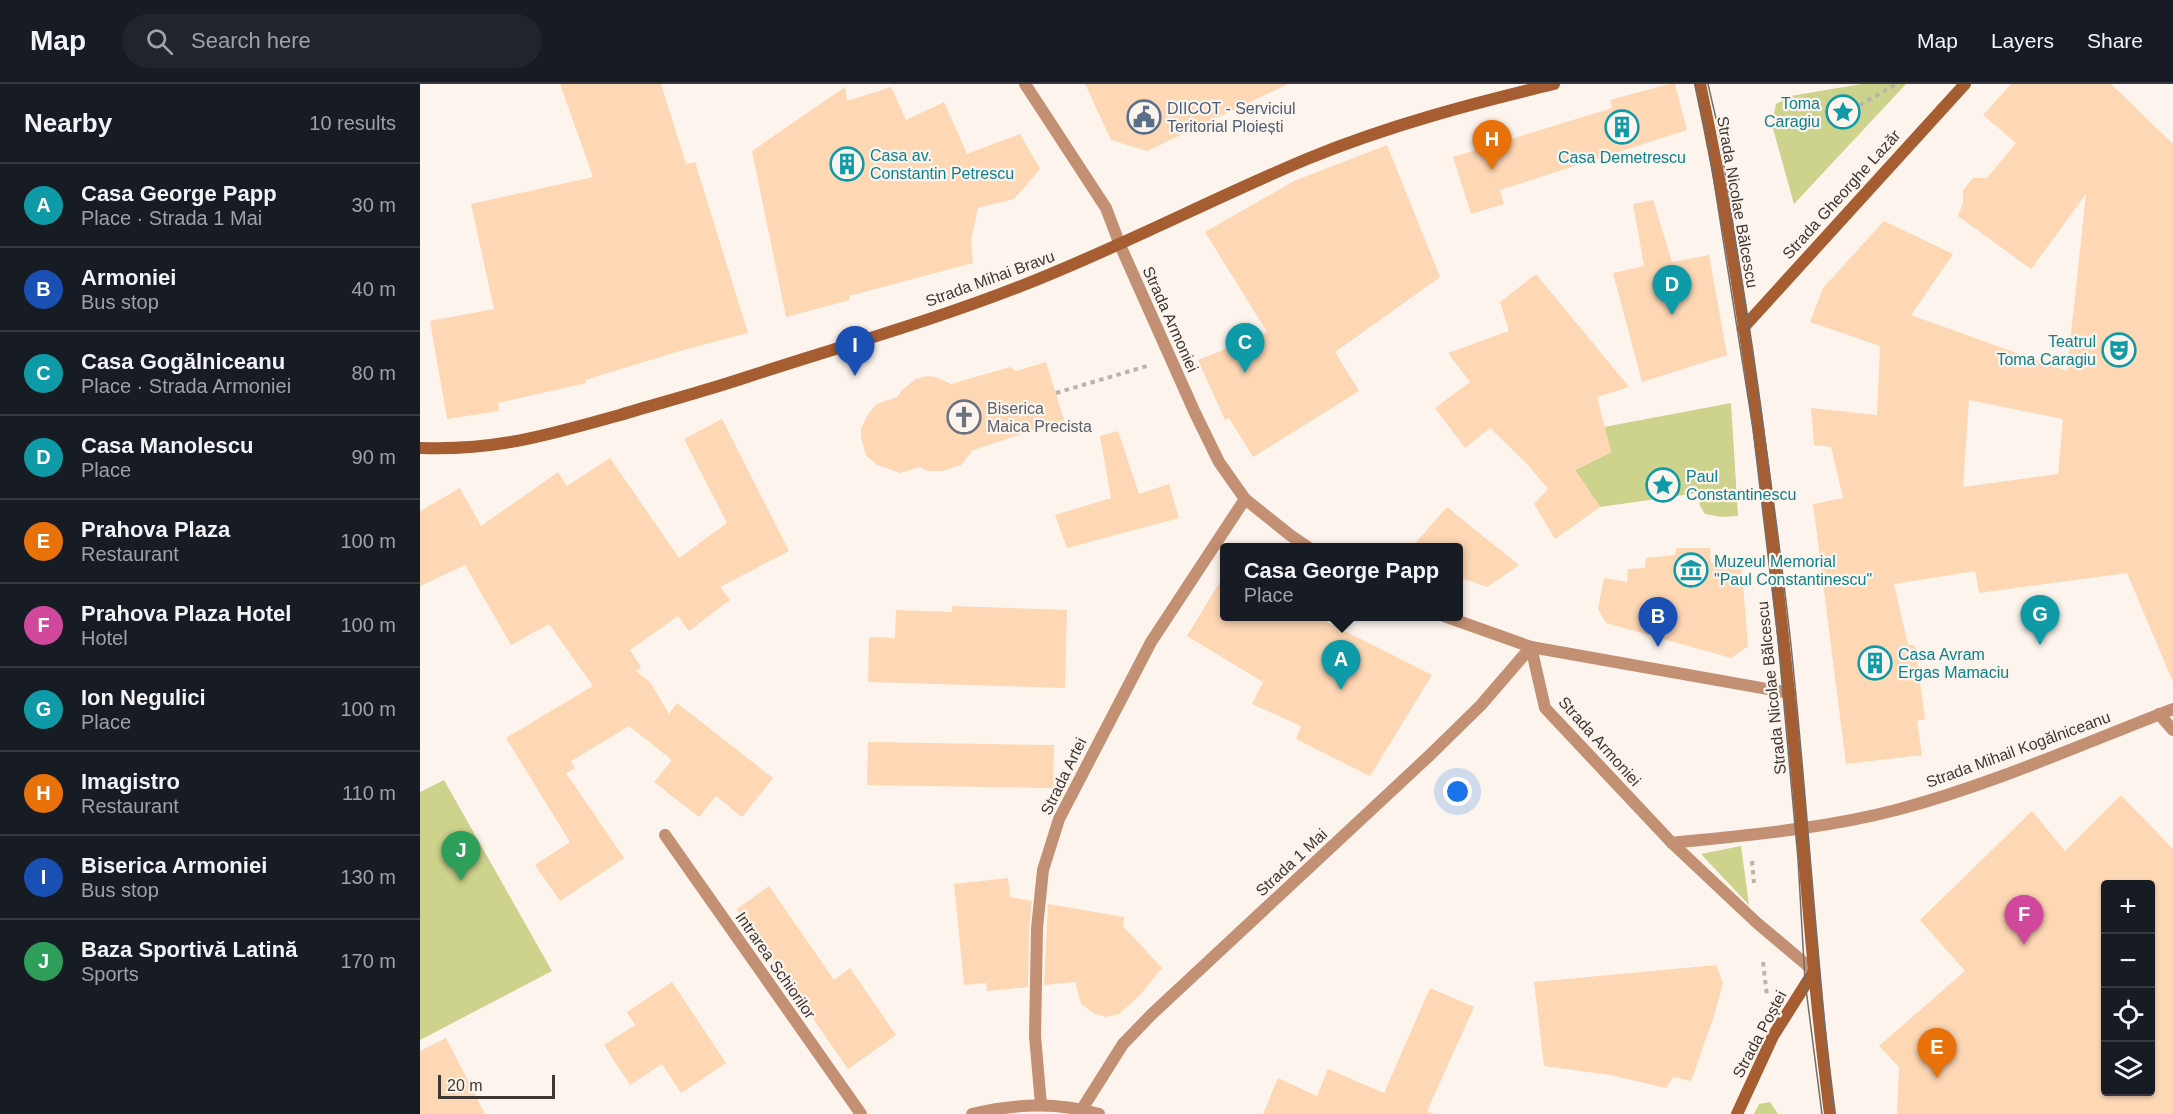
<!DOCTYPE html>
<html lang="en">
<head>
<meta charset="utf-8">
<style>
  body { margin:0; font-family:Arial,sans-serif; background:#20242c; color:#f1f3f6 }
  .controls { position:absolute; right:18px; bottom:18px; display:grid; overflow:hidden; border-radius:6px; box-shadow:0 2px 4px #0004 }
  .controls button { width:54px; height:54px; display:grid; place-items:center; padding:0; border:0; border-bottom:2px solid #363941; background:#171b24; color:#f1f3f6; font:30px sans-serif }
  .scale { position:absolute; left:18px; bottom:15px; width:117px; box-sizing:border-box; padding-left:6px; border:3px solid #3d3833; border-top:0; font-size:16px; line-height:21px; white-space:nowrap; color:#3d3833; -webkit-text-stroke:4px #fdf4ed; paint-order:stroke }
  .you { position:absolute; left:1038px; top:708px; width:21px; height:21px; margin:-15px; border:4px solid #fff; border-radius:50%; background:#1a73e8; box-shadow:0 0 0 9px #1a73e833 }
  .badge { display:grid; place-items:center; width:39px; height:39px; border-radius:50%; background:#91b0c9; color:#fff; font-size:20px; font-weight:700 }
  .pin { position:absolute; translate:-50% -50px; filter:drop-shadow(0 2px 3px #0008) }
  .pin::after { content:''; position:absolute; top:32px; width:21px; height:18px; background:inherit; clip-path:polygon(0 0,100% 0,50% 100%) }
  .popup { position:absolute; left:800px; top:459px; width:243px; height:78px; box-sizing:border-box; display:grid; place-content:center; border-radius:6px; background:#171b24; filter:drop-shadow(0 2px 4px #0005); font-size:20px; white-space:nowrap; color:#9ea1a6 }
  .popup b { font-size:22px; color:#f1f3f6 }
  .popup::after { content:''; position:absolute; left:50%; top:100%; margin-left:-12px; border:12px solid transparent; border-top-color:#171b24 }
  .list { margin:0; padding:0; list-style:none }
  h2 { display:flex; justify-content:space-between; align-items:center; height:78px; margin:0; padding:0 24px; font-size:26px }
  h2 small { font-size:20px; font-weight:400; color:#9ea1a6 }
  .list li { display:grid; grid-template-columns:39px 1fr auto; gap:18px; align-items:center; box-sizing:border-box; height:84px; padding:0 24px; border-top:2px solid #363941 }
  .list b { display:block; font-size:22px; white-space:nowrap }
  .list p { margin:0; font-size:20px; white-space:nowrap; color:#9ea1a6 }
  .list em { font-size:20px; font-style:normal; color:#9ea1a6 }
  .icon { flex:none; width:33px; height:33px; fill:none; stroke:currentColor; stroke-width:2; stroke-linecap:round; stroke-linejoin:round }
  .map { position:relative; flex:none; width:1753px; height:1030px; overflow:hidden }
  header { display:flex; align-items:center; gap:36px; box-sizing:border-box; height:84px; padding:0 30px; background:#171b24; border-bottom:2px solid #363941 }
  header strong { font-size:28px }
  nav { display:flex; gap:33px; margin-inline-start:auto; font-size:21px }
  .search { width:420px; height:54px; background:#20242c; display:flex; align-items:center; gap:15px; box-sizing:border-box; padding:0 21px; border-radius:33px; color:#9ea1a6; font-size:22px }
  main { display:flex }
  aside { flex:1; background:#171b24 }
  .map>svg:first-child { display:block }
  .green { fill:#cdd28c }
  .building { fill:#fed8b5; fill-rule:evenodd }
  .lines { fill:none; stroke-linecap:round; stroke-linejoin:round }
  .path { stroke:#bbb4ad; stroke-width:4; stroke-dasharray:4.5 4.5; stroke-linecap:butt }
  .service { stroke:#c39074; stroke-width:12 }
  .minor { stroke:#c39074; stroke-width:12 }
  .secondary { stroke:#a55d31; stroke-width:12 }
  .tram { stroke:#746e69; stroke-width:1.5 }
  .labels { text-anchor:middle; stroke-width:4.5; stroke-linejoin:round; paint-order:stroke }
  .culture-label { font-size:16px; fill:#0d838f; stroke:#fdf4ed; text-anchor:start }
  .service-label { font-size:16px; fill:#4e5e75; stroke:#fdf4ed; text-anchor:start }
  .street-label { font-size:16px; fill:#3d3833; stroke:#fdf4ed }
  .worship-label { font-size:16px; fill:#5b616d; stroke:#fdf4ed; text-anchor:start }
</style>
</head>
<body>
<header>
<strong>Map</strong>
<div class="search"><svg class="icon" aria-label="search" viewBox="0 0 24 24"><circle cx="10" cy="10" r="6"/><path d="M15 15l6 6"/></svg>Search here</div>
<nav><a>Map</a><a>Layers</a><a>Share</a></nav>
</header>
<main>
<aside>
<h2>Nearby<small>10 results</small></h2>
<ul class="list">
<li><span class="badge" style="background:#0f9aa8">A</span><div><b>Casa George Papp</b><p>Place · Strada 1 Mai</p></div><em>30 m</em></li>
<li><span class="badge" style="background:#1a4fb4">B</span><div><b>Armoniei</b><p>Bus stop</p></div><em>40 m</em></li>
<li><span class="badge" style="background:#0f9aa8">C</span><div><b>Casa Gogălniceanu</b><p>Place · Strada Armoniei</p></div><em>80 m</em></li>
<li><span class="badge" style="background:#0f9aa8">D</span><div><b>Casa Manolescu</b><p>Place</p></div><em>90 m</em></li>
<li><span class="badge" style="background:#e8710a">E</span><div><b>Prahova Plaza</b><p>Restaurant</p></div><em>100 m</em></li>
<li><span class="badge" style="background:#d1479c">F</span><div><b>Prahova Plaza Hotel</b><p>Hotel</p></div><em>100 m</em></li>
<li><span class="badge" style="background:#0f9aa8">G</span><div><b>Ion Negulici</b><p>Place</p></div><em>100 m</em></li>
<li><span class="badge" style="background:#e8710a">H</span><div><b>Imagistro</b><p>Restaurant</p></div><em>110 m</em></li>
<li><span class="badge" style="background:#1a4fb4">I</span><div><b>Biserica Armoniei</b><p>Bus stop</p></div><em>130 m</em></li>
<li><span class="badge" style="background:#2e9e5b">J</span><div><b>Baza Sportivă Latină</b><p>Sports</p></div><em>170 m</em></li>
</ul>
</aside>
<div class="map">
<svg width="1753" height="1030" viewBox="0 0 1753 1030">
  <rect width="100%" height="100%" fill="#fdf4ed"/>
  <g class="green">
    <path d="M1441,0h45l-112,120 -22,-79 4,-21 15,-8z"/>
    <path d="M1311,319l7,113 -16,1 -17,-3 -5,-8 -2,-13 -98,14 -25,-37 36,-18 -7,-25z"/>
    <path d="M24,696l108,191 -132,69v-248z"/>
    <path d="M1321,762l8,59 -48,-51z"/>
    <path d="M1350,1018l8,12h-24l5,-10z"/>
  </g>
  <g class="building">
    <path d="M140,0h101l25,80 9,-2 53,171 -72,19 -91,28 1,3 -88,20 1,8 -52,8 -17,-98 64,-12 -23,-105 122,-27z"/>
    <path d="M665,0h203l-141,67 -36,-11z"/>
    <path d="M1249,0h6l12,46 -187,60 4,14 -33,10 -18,-57 159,-49 -2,-8z"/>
    <path d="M1591,0h100l62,60v538l-46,-109 -148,20 -4,-22 -81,13 14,61h7l10,74 -8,2 5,34 -76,9 -33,-260 30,-6 -12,-51 -17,-2 -3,-37 66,7 3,-69 -70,-24 13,-34 61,-67 69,33 -42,61 156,56 19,-177 -55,75 -73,-53 5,-13v-13l10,-12h14l29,-35 -33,-28zM1549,316l94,19 -5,55 -95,13z"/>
    <path d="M425,3l2,14 44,-14 15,33 38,-18 23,52 53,-20 20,35 -26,30 -36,9 -7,32 2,23 -124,33 1,4 -64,17 -34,-166z"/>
    <path d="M967,61l53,132 -105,75 24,39 -106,66 -24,-39 -4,2 -27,-60 69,-28 -62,-100 89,-51z"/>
    <path d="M1233,116l19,62 37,-7 18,100 -85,27 -29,-109 31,-7 -11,-62z"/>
    <path d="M1116,190l93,113 -32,10 14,55 -36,18 25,37 -45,32 -21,-35 14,-15 -21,-25 -37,-36 -25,20 -30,-40 35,-26 -22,-29 61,-22 -9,-29z"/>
    <path d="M626,278l18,58 -91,30 -12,15 -18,6h-15l-8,-4 -20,6 -23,-8 -11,-10 -5,-17v-9l7,-15 9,-10 20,-7 6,-8 13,-10 11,-3 9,1 15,7 59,-17 6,4z"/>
    <path d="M302,335l67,132 -69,36 10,13 -41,31 -11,-15 -48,34 11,17 -5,4 14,11 19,32 8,-11 96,75 -31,39 -26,-21 -17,21 -45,-35 18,-22 -43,-34 -58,35 4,7 -9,5 58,85 -64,43 -25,-36 35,-23 -64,-104 87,-52 -44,-62 -38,21 -46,-80 -45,21v-75l40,-23 21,38 77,-54 9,14 43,-28 69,100 48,-35 -43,-84z"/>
    <path d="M698,347l21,63 30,-10 10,34 -112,30 -12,-33 56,-17 -11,-62z"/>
    <path d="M1027,423l22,18 50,40 -32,22 -29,-10v-29h-47z"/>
    <path d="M1256,464h34l1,15 30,-3 7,86 -17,12 -125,-35 -8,-14 6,-31 23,4 1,-13 17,-1 1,-10 29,-3z"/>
    <path d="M804,491v41h91l117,59 -62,101 -74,-37 5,-13 -49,-22 11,-22 -76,-46z"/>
    <path d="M532,522l115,4 -2,78 -197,-6 1,-45 26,1 1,-28 56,2z"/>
    <path d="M448,658l186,3 -1,43 -186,-3z"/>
    <path d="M1701,711l52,54v265h-276l2,-47 -20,-21 86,-75 -45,-51 112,-109 33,40zM1686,801h45v207h-45z"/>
    <path d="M588,794l2,19 22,4 -3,27 -1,59 -41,4 -1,-8 -22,2 -10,-101z"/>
    <path d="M349,802l65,94 16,-12 46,67 -48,34 -111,-160z"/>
    <path d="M628,820l76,13 -1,9 39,42 -23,28 -20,18 -13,3 -11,-3 -14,-10 -6,-22 -31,3z"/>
    <path d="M1296,881l7,18 -9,33 -23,65 -18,-4 -7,11 -56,-13 -66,-9 -10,-84z"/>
    <path d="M252,898l54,81 -45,30 -19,-29 -32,21 -26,-40 31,-20 -8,-13z"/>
    <path d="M1010,904l44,19 -47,104 7,3h-171l15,-36 39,18 11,-27 56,24z"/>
    <path d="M26,954l39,76h-65v-63z"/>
  </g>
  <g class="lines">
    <g class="path">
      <path d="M1432,26l44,-26"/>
      <path d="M636,309l91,-27"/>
      <path d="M1332,777l2,22"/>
      <path d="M1343,878l4,34"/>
    </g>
    <g class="service">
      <path d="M605,0l81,124 14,37"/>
      <path d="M1739,630l14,16"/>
    </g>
    <g class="minor">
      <path d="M700,161l75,168 24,49 26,37 45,36 19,13"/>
      <path d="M1024,532l87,31 259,46"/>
      <path d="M1111,563l14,61 127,135 85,80 57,48"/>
      <path d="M245,751l196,279"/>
      <path d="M1252,759c75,-8 151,-14 224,-33 95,-25 186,-66 277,-101"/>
      <path d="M621,1021l-6,-69 2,-108 6,-58 16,-51 92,-177 94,-143"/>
      <path d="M662,1025l41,-65 28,-29 279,-260 51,-50 50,-58"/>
      <path d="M552,1030c41,-10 86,-12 127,0"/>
    </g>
    <g class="secondary">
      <path d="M1280,0c43,200 68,406 89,609 10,92 16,184 25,276 4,48 10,97 16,145"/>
      <path d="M1323,244l222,-244"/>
      <path d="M0,364c75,3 129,-13 200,-33 43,-13 85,-24 127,-38 92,-30 185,-56 274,-91 98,-38 190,-87 286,-127 80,-33 163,-55 247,-75"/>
      <path d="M1317,1030l36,-78 41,-65"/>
    </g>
    <g class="tram">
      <path d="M1275,0l11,47 47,298 25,210 20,220 7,122 17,133"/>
      <path d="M1288,0l10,43c26,169 53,339 72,509 17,159 26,319 44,478"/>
    </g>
  </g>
  <defs>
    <g id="sight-ring" transform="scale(1.725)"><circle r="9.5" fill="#fdf4ed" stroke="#0f9aa8" stroke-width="1.5"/><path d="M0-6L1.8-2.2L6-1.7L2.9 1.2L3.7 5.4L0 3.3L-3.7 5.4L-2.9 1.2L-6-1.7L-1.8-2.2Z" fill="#0f9aa8"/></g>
    <g id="civic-ring" transform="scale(1.725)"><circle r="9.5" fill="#fdf4ed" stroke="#5c6f8a" stroke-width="1.5"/><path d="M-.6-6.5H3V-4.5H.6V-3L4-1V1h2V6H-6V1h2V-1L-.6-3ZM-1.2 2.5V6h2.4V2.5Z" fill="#5c6f8a"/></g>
    <g id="building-ring" transform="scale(1.725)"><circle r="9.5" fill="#fdf4ed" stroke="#0f9aa8" stroke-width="1.5"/><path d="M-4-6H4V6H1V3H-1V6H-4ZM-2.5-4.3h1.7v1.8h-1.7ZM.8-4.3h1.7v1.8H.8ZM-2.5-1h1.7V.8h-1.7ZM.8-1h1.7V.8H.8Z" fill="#0f9aa8"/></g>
    <g id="theatre-ring" transform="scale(1.725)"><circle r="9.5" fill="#fdf4ed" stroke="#0f9aa8" stroke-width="1.5"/><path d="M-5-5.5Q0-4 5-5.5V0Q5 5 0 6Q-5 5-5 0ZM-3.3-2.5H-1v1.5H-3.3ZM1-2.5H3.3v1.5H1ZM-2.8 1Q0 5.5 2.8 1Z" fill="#0f9aa8"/></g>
    <g id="church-ring" transform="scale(1.725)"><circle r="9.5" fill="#fdf4ed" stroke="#6b7280" stroke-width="1.5"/><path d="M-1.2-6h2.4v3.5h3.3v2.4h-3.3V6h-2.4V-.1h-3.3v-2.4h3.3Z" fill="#6b7280"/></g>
    <g id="museum-ring" transform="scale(1.725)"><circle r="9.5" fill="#fdf4ed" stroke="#0f9aa8" stroke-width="1.5"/><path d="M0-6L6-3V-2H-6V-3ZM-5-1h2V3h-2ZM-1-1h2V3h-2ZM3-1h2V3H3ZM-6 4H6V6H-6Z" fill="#0f9aa8"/></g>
  </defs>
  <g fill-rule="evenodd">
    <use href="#sight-ring" x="1423" y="28"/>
    <use href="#civic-ring" x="724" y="33"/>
    <use href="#building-ring" x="1202" y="43"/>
    <use href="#building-ring" x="427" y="80"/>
    <use href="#theatre-ring" x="1699" y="266"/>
    <use href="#church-ring" x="544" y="333"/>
    <use href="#sight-ring" x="1243" y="401"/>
    <use href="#museum-ring" x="1271" y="486"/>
    <use href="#building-ring" x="1455" y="579"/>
  </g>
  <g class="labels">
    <g class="culture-label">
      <text x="1400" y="25" text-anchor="end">Toma<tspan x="1400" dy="18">Caragiu</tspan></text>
      <text x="450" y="77">Casa av.<tspan x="450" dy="18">Constantin Petrescu</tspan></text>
      <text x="1202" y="79" text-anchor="middle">Casa Demetrescu</text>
      <text x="1676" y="263" text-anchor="end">Teatrul<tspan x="1676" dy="18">Toma Caragiu</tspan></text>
      <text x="1266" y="398">Paul<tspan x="1266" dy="18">Constantinescu</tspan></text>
      <text x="1294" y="483">Muzeul Memorial<tspan x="1294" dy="18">"Paul Constantinescu"</tspan></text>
      <text x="1478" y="576">Casa Avram<tspan x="1478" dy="18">Ergas Mamaciu</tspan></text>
    </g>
    <g class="service-label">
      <text x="747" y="30">DIICOT - Serviciul<tspan x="747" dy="18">Teritorial Ploiești</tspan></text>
    </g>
    <g class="street-label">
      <text transform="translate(1421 110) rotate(-48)" y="6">Strada Gheorghe Lazăr</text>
      <text transform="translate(1318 118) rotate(80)" y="6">Strada Nicolae Bălcescu</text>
      <text transform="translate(570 194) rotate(-20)" y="6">Strada Mihai Bravu</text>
      <text transform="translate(751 235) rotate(66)" y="6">Strada Armoniei</text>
      <text transform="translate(1351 604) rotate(-96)" y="6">Strada Nicolae Bălcescu</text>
      <text transform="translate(1180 657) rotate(48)" y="6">Strada Armoniei</text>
      <text transform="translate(1598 665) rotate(-20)" y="6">Strada Mihail Kogălniceanu</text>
      <text transform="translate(643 692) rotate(-64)" y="6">Strada Artei</text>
      <text transform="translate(871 778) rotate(-43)" y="6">Strada 1 Mai</text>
      <text transform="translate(356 881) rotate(55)" y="6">Intrarea Schiorilor</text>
      <text transform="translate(1339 950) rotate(-62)" y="6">Strada Poștei</text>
    </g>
    <g class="worship-label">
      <text x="567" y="330">Biserica<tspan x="567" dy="18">Maica Precista</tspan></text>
    </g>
  </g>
</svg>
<div class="controls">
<button>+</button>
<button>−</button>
<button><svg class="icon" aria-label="locate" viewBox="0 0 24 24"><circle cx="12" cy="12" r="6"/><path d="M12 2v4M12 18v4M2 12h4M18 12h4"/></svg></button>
<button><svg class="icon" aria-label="layers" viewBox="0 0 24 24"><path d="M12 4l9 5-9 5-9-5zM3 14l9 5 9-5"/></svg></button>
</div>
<div class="scale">20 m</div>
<div class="you"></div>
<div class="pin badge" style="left:921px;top:606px;background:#0f9aa8">A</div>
<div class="popup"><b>Casa George Papp</b>Place</div>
<div class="pin badge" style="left:1238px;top:563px;background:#1a4fb4">B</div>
<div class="pin badge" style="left:825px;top:289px;background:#0f9aa8">C</div>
<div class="pin badge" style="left:1252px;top:231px;background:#0f9aa8">D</div>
<div class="pin badge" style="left:1517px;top:994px;background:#e8710a">E</div>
<div class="pin badge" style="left:1604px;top:861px;background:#d1479c">F</div>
<div class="pin badge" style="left:1620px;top:561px;background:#0f9aa8">G</div>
<div class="pin badge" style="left:1072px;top:86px;background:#e8710a">H</div>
<div class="pin badge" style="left:435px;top:292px;background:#1a4fb4">I</div>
<div class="pin badge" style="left:41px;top:797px;background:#2e9e5b">J</div>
</div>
</main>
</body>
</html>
